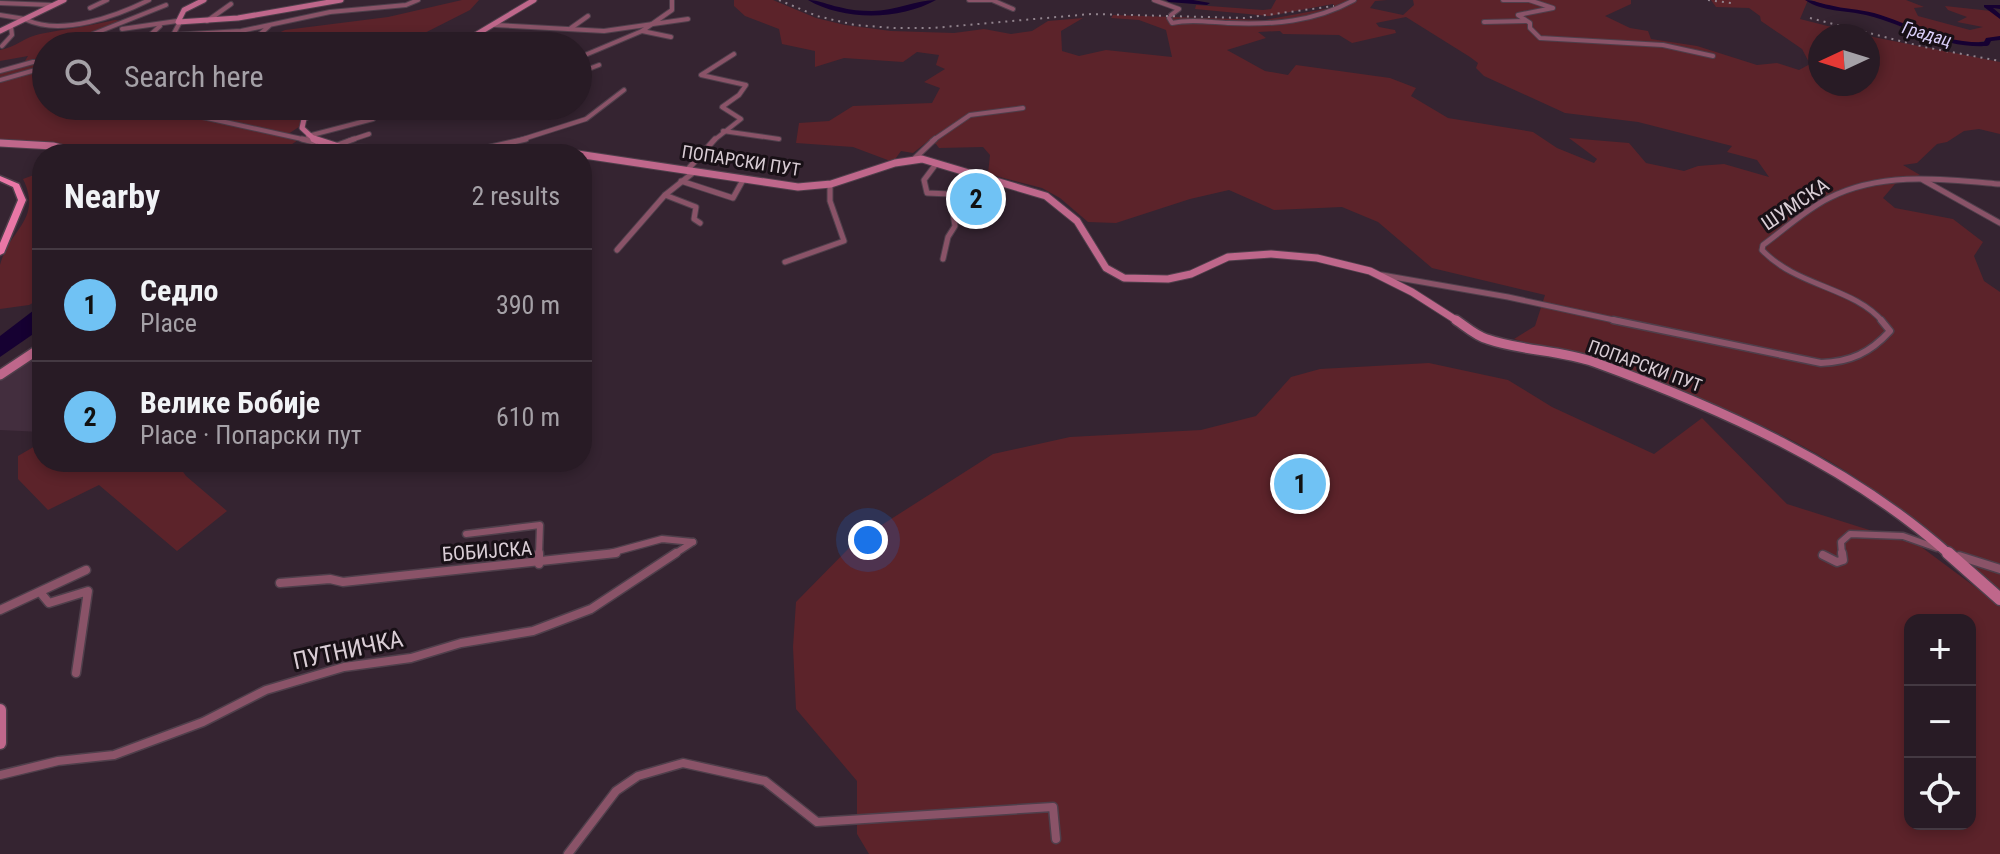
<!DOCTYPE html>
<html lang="en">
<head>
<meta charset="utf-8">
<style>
  body { margin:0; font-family:"Roboto Condensed",sans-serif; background:#30242d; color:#f1f3f6 }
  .controls { position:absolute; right:24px; bottom:24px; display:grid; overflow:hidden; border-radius:16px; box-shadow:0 4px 12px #0003 }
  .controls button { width:72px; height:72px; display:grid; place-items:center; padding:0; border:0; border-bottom:2px solid #443942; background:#281b25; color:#f1f3f6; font:40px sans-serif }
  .compass { position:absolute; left:1808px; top:24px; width:72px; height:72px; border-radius:50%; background:#281b25; box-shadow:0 4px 12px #0003; rotate:266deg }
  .you { position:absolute; left:868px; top:540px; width:28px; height:28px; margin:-20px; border:6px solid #fff; border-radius:50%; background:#1a73e8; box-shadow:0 0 0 12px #1a73e833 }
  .badge { display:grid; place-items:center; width:52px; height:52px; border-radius:50%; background:#70c2f4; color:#111; font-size:26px; font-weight:700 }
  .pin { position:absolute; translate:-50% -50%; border:4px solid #fff; box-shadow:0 2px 8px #0006 }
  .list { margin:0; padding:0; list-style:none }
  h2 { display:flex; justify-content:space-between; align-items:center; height:104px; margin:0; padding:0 32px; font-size:34px }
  h2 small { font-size:26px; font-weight:400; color:#a5a1a7 }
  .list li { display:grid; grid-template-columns:52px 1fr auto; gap:24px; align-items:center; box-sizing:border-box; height:112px; padding:0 32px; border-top:2px solid #443942 }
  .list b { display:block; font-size:30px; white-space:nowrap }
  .list p { margin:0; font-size:26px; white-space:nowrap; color:#a5a1a7 }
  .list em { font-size:26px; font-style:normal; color:#a5a1a7 }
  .icon { flex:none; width:44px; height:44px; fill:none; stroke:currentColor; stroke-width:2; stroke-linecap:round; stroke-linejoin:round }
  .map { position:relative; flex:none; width:2000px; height:854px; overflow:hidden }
  .search { position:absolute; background:#281b25; box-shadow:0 4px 12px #0003; left:32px; top:32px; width:560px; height:88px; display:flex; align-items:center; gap:20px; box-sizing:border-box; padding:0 28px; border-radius:44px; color:#a5a1a7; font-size:30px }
  .panel { position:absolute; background:#281b25; box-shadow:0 4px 12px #0003; left:32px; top:144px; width:560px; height:328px; border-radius:32px }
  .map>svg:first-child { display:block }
  .built { fill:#432e3e }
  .green { fill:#5c232a; fill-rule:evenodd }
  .water { fill:#160132 }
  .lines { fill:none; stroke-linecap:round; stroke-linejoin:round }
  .river { fill:#160132; fill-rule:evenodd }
  .street-far3-casing { stroke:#4f3f4b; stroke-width:6 }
  .street-far2-casing { stroke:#4f3f4b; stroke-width:7 }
  .street-far1-casing { stroke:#4f3f4b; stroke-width:9 }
  .street-casing { stroke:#4f3f4b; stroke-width:11 }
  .secondary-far3-casing { stroke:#4f3f4b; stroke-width:7 }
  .secondary-far2-casing { stroke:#4f3f4b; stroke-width:9 }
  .secondary-far1-casing { stroke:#4f3f4b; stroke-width:12 }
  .secondary-casing { stroke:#4f3f4b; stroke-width:15 }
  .primary-casing { stroke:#4f3f4b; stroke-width:3 }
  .street-far3 { stroke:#8a5368; stroke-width:4 }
  .street-far2 { stroke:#8a5368; stroke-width:5 }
  .street-far1 { stroke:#8a5368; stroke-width:6 }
  .street { stroke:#8a5368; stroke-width:8 }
  .secondary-far3 { stroke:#bf678b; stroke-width:5 }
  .secondary-far2 { stroke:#bf678b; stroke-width:7 }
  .secondary-far1 { stroke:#bf678b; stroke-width:9 }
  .secondary { stroke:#bf678b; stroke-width:12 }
  .primary { fill:#e977a6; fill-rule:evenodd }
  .rail { stroke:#91838d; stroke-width:2; stroke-dasharray:2 5; stroke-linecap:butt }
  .labels { text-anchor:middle; stroke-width:6; stroke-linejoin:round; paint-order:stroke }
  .far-water-label { font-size:18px; font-style:italic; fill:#d9cef8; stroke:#181016 }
  .far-street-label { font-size:18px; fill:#d9cdd5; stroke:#181016 }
  .street-label { font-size:20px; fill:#d9cdd5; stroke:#181016 }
  .near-street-label { font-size:24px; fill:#d9cdd5; stroke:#181016 }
</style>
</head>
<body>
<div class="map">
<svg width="2000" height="854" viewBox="0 0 2000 854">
  <rect width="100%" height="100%" fill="#352431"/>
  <path class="built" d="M42,350v82l-42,-2v-53z"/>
  <g class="green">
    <path d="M462,0h17l-9,10 -71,36h-148l34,-16 103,-13z"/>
    <path d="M734,0h39l43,18 29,7 46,6 63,2 30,-4 27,5 21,-3 16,-10 35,-3 -22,13 1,20 17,5 27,-6 66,7 -6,-27 -27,-10 -28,-2 2,-3 152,5 70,-13 -2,-3 -64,12 -74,-7 1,-4 67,5 8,-1 5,-9h111l-12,1 -5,7 33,7 11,-10 -1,-5h218v4l-26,12 25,12 18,3 3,8 46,7 60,19 20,-2 22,7 11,-6 -8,-15 -41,-28 -1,-5 -11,-8 -33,-1 -5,-7h97l-8,19 67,17h-47v48h48v-48l132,26v72l-21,-5 -15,2 -17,11 -10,2 -20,19 -14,2 17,10 -25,9 -12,14 12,10 58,11 30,23 -9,14 10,25 16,11v300c-50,-41 -99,-86 -153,-120 -103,-65 -218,-101 -333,-133l21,-13 10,-31 -113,-27 -54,-46 -36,-15 -68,3 -45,-20 -39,9 -74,24 -28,-1 -28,-24 -18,-10 -54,-14 2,-19 -7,-8 -44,1 -3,-4 -9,-2 -14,11 -12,-2 -8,11 -40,-15 -57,-4 3,-20 30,-2 24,-15 79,-3 8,-15 -16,-6 21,-13 -9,-4 3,-10 -22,-3 -14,10 -59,-4 -29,9v-16l-33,-7 -3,-15 -34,-13 -11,-10zM1406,17l64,40 8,6 -2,5 8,8 81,37 73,9 94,24 -5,6 30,8 12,17 -45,-13 -26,2 -14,5 -38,-8 -17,-20 -60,-5 28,21 -3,4 -37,-15 -24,-16 -85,-14 -37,-22 5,-8 -26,-10 -94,-13 -8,10 -23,-4 -38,-21 39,-12 -8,-6 22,-1 3,3 56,1 13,8 44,-10 -1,-3 -16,-3 -3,-4z"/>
    <path d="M1811,0h95l18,7 -10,1 4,8 52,14 13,-3 -26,-5 10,-5 -19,-7 -3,-4 46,5 9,6v21l-26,5 -39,-6 -31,-9 -25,-12 -39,-6z"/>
    <path d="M115,20l8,1 -35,13v4l35,8h-77v60h229l-10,7 33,-1 20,-4 -16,17 -17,11 13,4 -20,14h-192l-10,-4 -76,-7v-72l23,-7 5,-8 -28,5v-11c16,-3 25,-13 40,-16 25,-5 50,-8 75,-14z"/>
    <path d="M42,172v126l-13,7 -29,4c0,-13 0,-31 0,-44 9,-36 43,-45 23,-86z"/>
    <path d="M1429,363l79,17 44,27 102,47 48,-36 85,86 133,42 74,55 6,-1v254h-1131l-12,-20v-53l-61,-72 -3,-62 3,-45 59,-60 138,-88 77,-17 131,-7 55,-14 35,-39 29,-8zM1910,620h60v204h-60z"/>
    <path d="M42,442v20h134l10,14 41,35 -50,40 -78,-66 -51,25 -30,-31v-23z"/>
  </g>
  <path class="water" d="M42,304v24l-42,29v-21z"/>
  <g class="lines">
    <g class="river">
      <path d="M808,0c11,0 20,5 31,7 11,3 22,4 33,4 23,0 44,-11 64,-11 -36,20 -92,21 -128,0z"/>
      <path d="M1166,0h27l17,3 -3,2 -38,-3z"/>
      <path d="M1805,0c9,0 16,4 24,5 15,4 30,4 45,8 37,11 70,31 110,29l2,-4 14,-2v4l-9,1 -2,4 -2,1c-47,2 -78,-20 -121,-31 -21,-5 -43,-3 -61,-15z"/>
      <path d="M1984,5h16v4l-7,-1 7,6v5l-16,-12z"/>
    </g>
    <g class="street-far3-casing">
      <g id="street-far3">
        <path d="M969,0h23l21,9"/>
        <path d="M1154,0l25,9 -8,6"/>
        <path d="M1503,0h26l24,8 -35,7 12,8v5l10,10 123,7 50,11"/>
        <path d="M0,3l52,2"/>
        <path d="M90,8l17,-8"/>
        <path d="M0,15l25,4"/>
        <path d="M1169,18l3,5c18,-4 37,-1 56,0 45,2 86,-1 126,-23"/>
        <path d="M27,20c35,16 90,-4 122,-20"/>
        <path d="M207,21l24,-17"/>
        <path d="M180,22l-7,13 68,-4 89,-19 76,-7 12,-5"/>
        <path d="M1484,22l42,-1"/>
        <path d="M495,25l109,6 84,-12"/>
        <path d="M571,28l17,-12"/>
        <path d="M122,29l55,-8"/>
        <path d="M642,31l29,6"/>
        <path d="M478,35l51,4"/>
        <path d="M100,36l-7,-2 73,-29"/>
        <path d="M148,37l12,-11"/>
        <path d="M463,43l16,3"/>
        <path d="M2,46l10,-11 -1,-8"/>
        <path d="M215,46l17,-14"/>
        <path d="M247,46l22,-20"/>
        <path d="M578,58l64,-27 30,-21v-10"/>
        <path d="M0,71l33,-9h13"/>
        <path d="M578,73l21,-8"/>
        <path d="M0,80l46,-13"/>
        <path d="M182,106l7,8 122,27"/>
        <path d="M723,131l56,8"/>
        <path d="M308,136l65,-17"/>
        <path d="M348,141l21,-7"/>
        <path d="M517,141l69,-22 38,-29"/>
        <path d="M713,141l28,-22 -19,-12 17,-12 7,-10 -45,-10 33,-21"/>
        <path d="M932,141l38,-26 53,-7"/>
      </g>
    </g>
    <g class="street-far2-casing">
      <g id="street-far2">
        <path d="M302,139l16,4"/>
        <path d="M335,146l19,-7"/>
        <path d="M482,149l44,-10"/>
        <path d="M915,158l20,-19"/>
        <path d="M936,164l-12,16 3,13 23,1 5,32 -7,11 -5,22"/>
        <path d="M689,168l26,-29"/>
        <path d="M1923,180l77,43"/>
        <path d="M681,181l52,17 10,-18"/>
        <path d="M665,195l31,12 -2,12 6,4"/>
        <path d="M617,250l48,-55 29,-23"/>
        <path d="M785,262l59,-21 -14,-40v-15"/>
        <path d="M1382,275l126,22 115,25"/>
        <path d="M1883,322c-29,-35 -86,-35 -121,-72l1,-5c22,-16 42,-35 66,-47 53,-27 114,-19 171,-14"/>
      </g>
    </g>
    <g class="street-far1-casing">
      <g id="street-far1">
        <path d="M1613,320l208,43c29,-1 49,-10 69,-32l-9,-11"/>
        <path d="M466,534l74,-9 -1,30"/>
        <path d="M603,555l59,-16 31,3"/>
        <path d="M673,555l20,-13"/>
        <path d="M1842,555l-1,-13 9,-8 53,2 34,12"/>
      </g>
    </g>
    <g class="street-casing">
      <g id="street">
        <path d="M1823,555l14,7 6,-2 -1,-7"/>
        <path d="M1959,556l41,13"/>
        <path d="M539,564v-11"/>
        <path d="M280,583l50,-4 13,3 273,-29"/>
        <path d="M40,592l9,11 39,-12 -12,82"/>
        <path d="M0,610l86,-40"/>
        <path d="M0,775l58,-14 56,-6 89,-33 63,-32 78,-23 67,-9 50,-15 72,-12 58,-22 85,-56"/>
        <path d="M568,854l48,-63 22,-15 45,-13 82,18 52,41 236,-15 3,32"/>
      </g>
    </g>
    <g class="secondary-far3-casing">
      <g id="secondary-far3">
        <path d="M204,0l-20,10 -6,12 60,-4 103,-18"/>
        <path d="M0,31l64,-31"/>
        <path d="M457,46l77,-46"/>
        <path d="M316,141l-14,-13 2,-9 19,-13"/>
      </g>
    </g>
    <g class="secondary-far2-casing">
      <g id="secondary-far2">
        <path d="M314,139l28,9 222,4 234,35 33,-3 64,-21 27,-4 124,37 31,25 29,47 18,10 44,1 23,-5 37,-17 43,-3 46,4 53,13 42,21 47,30"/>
        <path d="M0,143l53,3 32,8"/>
      </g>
    </g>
    <g class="secondary-far1-casing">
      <g id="secondary-far1">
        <path d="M1456,320c9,6 20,16 31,19 34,12 73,11 107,23 126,46 255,103 356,193"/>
        <path d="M0,375l42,-28"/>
      </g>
    </g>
    <g class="secondary-casing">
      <g id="secondary">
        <path d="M1948,553l52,46"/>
        <path d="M0,710v33"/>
      </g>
    </g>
    <g class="primary-casing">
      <path id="primary" d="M0,176l19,8 7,16 -22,53 -4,2v-12l18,-43 -5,-13 -13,-6z"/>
    </g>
    <use href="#street-far3" class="street-far3"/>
    <use href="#street-far2" class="street-far2"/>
    <use href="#street-far1" class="street-far1"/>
    <use href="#street" class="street"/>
    <use href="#secondary-far3" class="secondary-far3"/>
    <use href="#secondary-far2" class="secondary-far2"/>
    <use href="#secondary-far1" class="secondary-far1"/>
    <use href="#secondary" class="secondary"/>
    <use href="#primary" class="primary"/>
    <g class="rail">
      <path d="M779,0l38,16 38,9 39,3h39l158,-14 153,4 90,-12"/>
      <path d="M1708,0l23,3"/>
      <path d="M1810,18l114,29 76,14"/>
    </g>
  </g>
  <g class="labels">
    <g class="far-water-label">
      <text transform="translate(1927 34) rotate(16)" y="6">Градац</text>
    </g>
    <g class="far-street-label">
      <text transform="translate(741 161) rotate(9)" y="6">ПОПАРСКИ ПУТ</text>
      <text transform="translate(1645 366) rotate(20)" y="6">ПОПАРСКИ ПУТ</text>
    </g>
    <g class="street-label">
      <text transform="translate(1795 204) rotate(-34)" y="7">ШУМСКА</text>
      <text transform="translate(487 551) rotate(-4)" y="7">БОБИЈСКА</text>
    </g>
    <g class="near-street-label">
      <text transform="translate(348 650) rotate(-12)" y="8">ПУТНИЧКА</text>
    </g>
  </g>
</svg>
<div class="controls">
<button>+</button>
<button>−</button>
<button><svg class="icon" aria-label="locate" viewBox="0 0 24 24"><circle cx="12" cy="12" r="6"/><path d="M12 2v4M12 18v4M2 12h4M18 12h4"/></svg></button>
</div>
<svg class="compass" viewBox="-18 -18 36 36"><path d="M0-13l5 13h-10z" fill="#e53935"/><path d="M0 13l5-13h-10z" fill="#a5a1a7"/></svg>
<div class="you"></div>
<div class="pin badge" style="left:1300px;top:484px">1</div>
<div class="pin badge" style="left:976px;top:199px">2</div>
<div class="search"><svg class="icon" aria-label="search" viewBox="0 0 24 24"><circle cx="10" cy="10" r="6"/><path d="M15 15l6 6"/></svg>Search here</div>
<section class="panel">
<h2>Nearby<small>2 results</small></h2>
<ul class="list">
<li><span class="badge">1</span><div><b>Седло</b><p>Place</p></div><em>390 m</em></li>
<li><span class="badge">2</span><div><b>Велике Бобије</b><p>Place · Попарски пут</p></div><em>610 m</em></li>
</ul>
</section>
</div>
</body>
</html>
